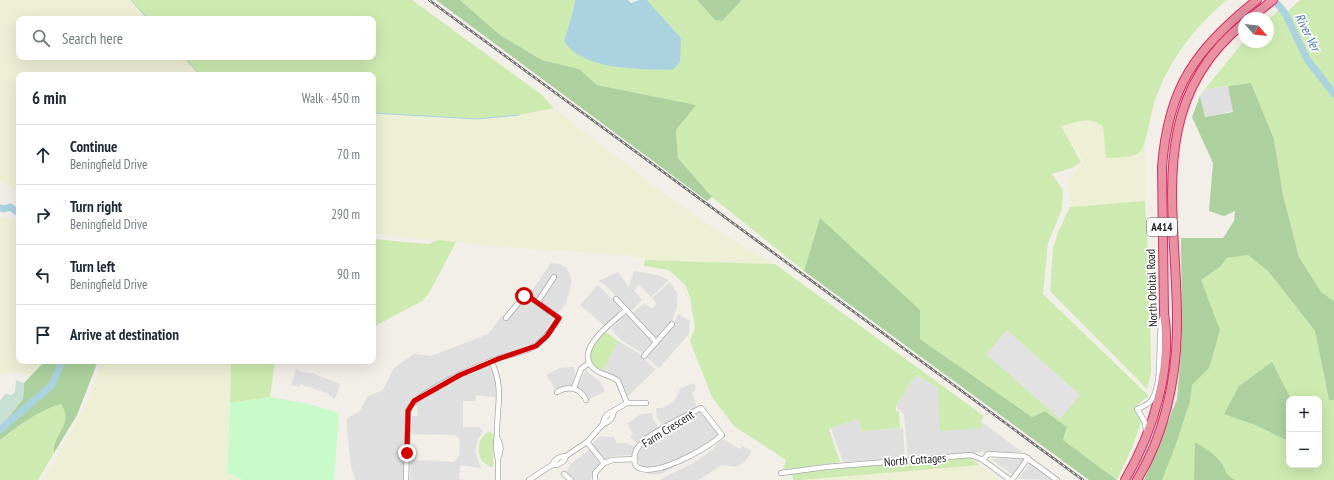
<!DOCTYPE html>
<html lang="en">
<head>
<meta charset="utf-8">
<style>
  body { margin:0; font-family:"PT Sans Narrow",sans-serif; background:#f2f2f3; color:#1f2937 }
  .controls { position:absolute; right:12px; bottom:12px; display:grid; overflow:hidden; border-radius:8px; box-shadow:0 4px 16px #0002 }
  .controls button { width:36px; height:36px; display:grid; place-items:center; padding:0; border:0; border-bottom:1px solid #e0e1e3; background:#fff; color:#1f2937; font:20px sans-serif }
  .compass { position:absolute; left:1238px; top:12px; width:36px; height:36px; border-radius:50%; background:#fff; box-shadow:0 4px 16px #0002; rotate:118deg }
  .stop { position:absolute; width:12px; height:12px; margin:-9px; border:3px solid #d40000; border-radius:50%; background:#fff }
  .stop.end { background:#d40000; border-color:#fff; box-shadow:0 1px 4px #0008 }
  .list { margin:0; padding:0; list-style:none }
  h2 { display:flex; justify-content:space-between; align-items:center; height:52px; margin:0; padding:0 16px; font-size:17px }
  h2 small { font-size:13px; font-weight:400; color:#747a83 }
  .list li { display:grid; grid-template-columns:26px 1fr auto; gap:12px; align-items:center; box-sizing:border-box; height:60px; padding:0 16px; border-top:1px solid #e0e1e3 }
  .list b { display:block; font-size:15px; white-space:nowrap }
  .list p { margin:0; font-size:13px; white-space:nowrap; color:#747a83 }
  .list em { font-size:13px; font-style:normal; color:#747a83 }
  .icon { flex:none; width:22px; height:22px; fill:none; stroke:currentColor; stroke-width:2; stroke-linecap:round; stroke-linejoin:round }
  .map { position:relative; flex:none; width:1334px; height:480px; overflow:hidden }
  .search { position:absolute; background:#fff; box-shadow:0 4px 16px #0002; left:16px; top:16px; width:360px; height:44px; display:flex; align-items:center; gap:10px; box-sizing:border-box; padding:0 14px; border-radius:8px; color:#747a83; font-size:15px }
  .panel { position:absolute; background:#fff; box-shadow:0 4px 16px #0002; left:16px; top:72px; width:360px; height:292px; border-radius:8px }
  .map>svg:first-child { display:block }
  .residential { fill:#e0dfdf }
  .farmland { fill:#eef0d5 }
  .grass { fill:#cdebb0; fill-rule:evenodd }
  .forest { fill:#add19e }
  .wetland { fill:#c6e0d4 }
  .park { fill:#c8facc }
  .parking { fill:#e2e2e2 }
  .water { fill:#aad3df }
  .lines { fill:none; stroke-linecap:round; stroke-linejoin:round }
  .stream { stroke:#aad3df; stroke-width:1 }
  .river { stroke:#aad3df; stroke-width:7 }
  .street-casing { stroke:#a9a9a9; stroke-width:6 }
  .highway-casing { stroke:#dc2a67; stroke-width:10 }
  .street { stroke:#fff; stroke-width:4.5 }
  .highway { stroke:#e892a2; stroke-width:8 }
  .rail-casing { stroke:#707070; stroke-width:2.5 }
  .rail { stroke:#fff; stroke-width:1; stroke-dasharray:3; stroke-linecap:butt }
  .route { stroke:#d40000; stroke-width:5 }
  .labels { text-anchor:middle; stroke-width:3.5; stroke-linejoin:round; paint-order:stroke }
  .shield { fill:#fff; stroke:#646464; stroke-width:1 }
  .shield-label { font-size:11px; font-weight:bold; fill:#222 }
  .street-label { font-size:12px; fill:#222; stroke:#fff }
  .water-label { font-size:13px; font-style:italic; fill:#4a7aab; stroke:#fff }
</style>
</head>
<body>
<div class="map">
<svg width="1334" height="480" viewBox="0 0 1334 480">
  <rect width="100%" height="100%" fill="#f2efe9"/>
  <g class="residential">
    <path d="M1228,86l5,25 -28,6 -5,-21 5,-7z"/>
    <path d="M551,263l8,1 8,4 5,14 -6,21 -8,11 -17,-12 14,-25 -3,-2 -13,21 -3,2 -7,-3z"/>
    <path d="M634,271l24,4 11,5 -18,17 -12,-12 -5,5 8,10 -11,11 -27,-27 -6,-3 20,-9 11,15z"/>
    <path d="M670,282l7,11v14l-6,16 -13,14h-3l-22,-24 11,-10 8,6 5,-5 -5,-6z"/>
    <path d="M598,285l23,23 -1,3 -15,15 -25,-21z"/>
    <path d="M525,298l29,20 -15,22 -10,7 -35,10 -58,28 -25,15 -3,4 -3,8 -2,68h-48l-4,-14 -4,-36v-10l2,-3 10,-5 9,-16 15,-6 11,-22 20,-14 17,2 57,-22 14,-18 5,4z"/>
    <path d="M678,314l12,7 -1,13 -30,34 -13,-11 27,-30z"/>
    <path d="M625,315h3l24,26 -10,12 -21,-13 -10,-11z"/>
    <path d="M618,341l19,11 18,18 -27,26 -8,-17 -17,-8z"/>
    <path d="M487,366l4,1 4,8 1,22 -20,-2 -1,6h-12v26h16l4,4 -5,8 -3,13 6,16 -21,-3 -1,14 6,1h-55l1,-20 43,2 5,-6 1,-15 -1,-3 -4,-3 -44,-1 1,-18h6l-1,-10h-4l29,-20z"/>
    <path d="M574,367l1,9 -3,9 -8,1 -8,4 -10,-15 14,-7z"/>
    <path d="M296,369l6,3 10,1 28,11 -5,15 -6,-3v-2l-29,-10 -1,3 -8,-2z"/>
    <path d="M586,370l14,12 5,9 -17,9 -11,-14z"/>
    <path d="M916,375l22,13 44,40 -1,-7 41,31h-38l-76,5 -4,-43 -8,-8z"/>
    <path d="M694,383l2,7 -4,2 5,15 -34,19 -6,-9 -1,-9h6l12,-6 6,-13z"/>
    <path d="M700,412l18,22 -1,2 -28,23 -28,15 -11,1 -8,-6 -5,-12 6,-11z"/>
    <path d="M652,413l1,6 6,9 -22,15 -7,-6 3,-3 -6,-10 14,-10z"/>
    <path d="M858,419l4,12 41,-3 2,30 -62,4 -12,-34z"/>
    <path d="M600,436l13,1 4,6h9l9,4 -3,8 -19,1 -8,4 -13,-16z"/>
    <path d="M723,439l17,10 2,-3 10,5 -7,11 -9,5 -13,-2 -25,15h-39l36,-18 17,-12z"/>
    <path d="M590,449l9,15 -9,16h-15l-9,-8 5,-8z"/>
    <path d="M1013,457l11,2 -11,16 -22,-16 21,-1z"/>
    <path d="M1031,462l24,18 -37,-1z"/>
  </g>
  <g class="farmland">
    <path d="M0,0h131l17,19h-129v38h165l16,18h-181v117l-19,-11z"/>
    <path d="M554,108l108,84 59,41 54,31 -130,-4 -17,-5 -113,-7 -142,-14v-121l105,6 41,-4z"/>
    <path d="M1092,119l5,2 6,6 3,31 28,-3 9,-6 2,-6v58l-75,6 -2,-26 16,-19 -24,-36z"/>
    <path d="M0,216l19,6v139h26l-14,14 -17,-3 -14,2z"/>
    <path d="M102,361h129l-4,112 16,7h-199l43,-77z"/>
    <path d="M980,465l19,15h-199l81,-7z"/>
  </g>
  <g class="grass">
    <path d="M131,0h281l130,95 12,13 -35,7 -41,4 -105,-6v-38h-173l-16,-18h189v-38h-225z"/>
    <path d="M460,0h115l-2,11 -9,30 25,19 35,8 49,2 8,-32 -34,-38h50l18,20 7,1 20,-21h485c-31,25 -58,60 -71,98 -5,11 -9,46 -15,53 -8,8 -25,6 -35,7l-3,-31c-12,-12 -27,-4 -42,-1l20,36 -7,5 -22,7 11,16 -1,19 -14,34 -5,51 106,102 -12,9 -2,6 7,9 -10,28 -15,32 -54,-40 4,-13 -22,-16 -13,6 -112,-78 -100,-120 -16,52 -92,-74 -34,-39 -2,-28 19,-25 -98,-20 -18,-16 -37,-9 -42,-25z"/>
    <path d="M1300,0h34v301l-13,-8 -22,-36 -16,-62 -9,-56 -23,-56 -46,6 39,-48 24,1v-22l12,-11 6,4z"/>
    <path d="M1145,201l5,91 1,81 -4,16 -97,-98 3,-43 5,-16 12,-25z"/>
    <path d="M373,239l55,5 10,-4 18,2 -28,53 -6,6 -49,26z"/>
    <path d="M1248,254l20,17 47,60 14,69h5v80h-179l29,-78 17,-122 19,-13 7,-9zM1289,399h30v66h-30z"/>
    <path d="M645,260l130,4 209,152 -3,5 1,7 -42,3 -2,-43 -22,-13 -20,31v5l3,1 1,16 -38,3 -4,-12 -27,9 -2,1 11,33 -57,8 3,-10 -52,-34 -22,-29 -22,-56 5,-13 -5,-30 -4,-12 -17,-16 -25,-4z"/>
    <path d="M606,332l12,9 -15,30c-24,-11 -9,-27 3,-39z"/>
    <path d="M231,361h44l-5,36 -40,6z"/>
    <path d="M61,404l5,7 -1,14 -8,15 -3,13 -16,27h-38v-40c18,-14 39,-30 61,-36z"/>
    <path d="M490,431l4,4 -1,32h-3l-8,-6c-6,-10 -4,-25 8,-30z"/>
    <path d="M969,457l11,8 -180,15h-7l-1,-7 42,-6 61,-4v2l24,-4z"/>
  </g>
  <g class="forest">
    <path d="M436,0h24l40,35 42,25 37,9 18,16 99,20 -20,25 2,28 34,39 -5,4z"/>
    <path d="M697,0h45l-20,21 -7,-1z"/>
    <path d="M1251,83l23,56 9,56 16,62 22,35 13,9v99h-5l-14,-69 -47,-60 -20,-16 -21,3 -7,9 -19,13 19,50 -11,38 -17,17 -2,16 -14,43 -14,36h-18l33,-81 5,-64 -1,-97h42l11,-17 1,-10 -11,5 -15,-5 4,-48 -21,-46 8,-21 5,21 28,-5 -5,-26z"/>
    <path d="M820,218l100,92v29l112,78 13,-6 22,16 -4,13 54,40h-28l-285,-209z"/>
    <path d="M45,361h53l-21,54 -23,38c-2,-18 21,-29 7,-49 -22,6 -43,22 -61,36v-14l3,-2 20,-25 1,-16z"/>
    <path d="M1272,362l19,37h-2l-1,42 -30,-15 -34,-12 15,-28z"/>
    <path d="M1195,442c9,6 21,12 27,22 6,10 2,9 13,16h-41z"/>
  </g>
  <path class="wetland" d="M16,380l8,3 -1,16 -20,25 -3,2v-25l5,-7 6,1 4,-3z"/>
  <path class="park" d="M270,397l39,7 30,9 -5,67h-91l-16,-7 3,-70z"/>
  <path class="parking" d="M1007,330l73,65 -20,24 -74,-65z"/>
  <path class="water" d="M575,0h53l3,3 8,-3h8l34,38 -1,24 -7,8c-32,-1 -91,1 -109,-29l9,-30z"/>
  <g class="lines">
    <g class="stream">
      <path d="M131,0l17,19"/>
      <path d="M184,57l16,18"/>
      <path d="M373,113l105,6 41,-4"/>
    </g>
    <g class="river">
      <path d="M1274,0l11,13 22,46 27,35"/>
      <path d="M0,208l4,1 6,-2 9,6"/>
      <path d="M0,430l52,-45 10,-24"/>
    </g>
    <g class="street-casing">
      <g id="street">
        <path d="M616,299l40,43"/>
        <path d="M537,303l17,-26"/>
        <path d="M626,310c-13,12 -52,39 -33,58 7,7 18,7 25,13l9,22"/>
        <path d="M644,356l28,-32"/>
        <path d="M491,361c14,27 5,48 6,76 -3,10 0,14 1,23 0,7 0,13 0,20"/>
        <path d="M574,388l7,-19 8,-6"/>
        <path d="M557,392c12,-7 23,-4 29,8"/>
        <path d="M701,408l21,27c-15,14 -70,45 -86,31 -3,-6 -2,-14 3,-20 10,-13 47,-30 62,-38z"/>
        <path d="M603,424c7,-2 10,-6 11,-13"/>
        <path d="M1146,431l-1,-9 -8,-13c5,-2 11,-4 14,-8 13,-18 6,-61 11,-83"/>
        <path d="M497,437c4,8 5,13 1,21"/>
        <path d="M587,442l17,21 9,-3 21,-1"/>
        <path d="M983,460l5,-6 36,2 33,24"/>
        <path d="M552,465c3,-6 7,-9 14,-9"/>
        <path d="M781,473l45,-6 145,-12 12,5 27,20"/>
        <path d="M564,474l7,6"/>
        <path d="M406,480l2,-69c4,-17 71,-46 89,-52 13,-5 27,-6 38,-13 11,-7 17,-18 24,-28l-31,-22h-4l-18,22"/>
        <path d="M529,480l23,-15h5l7,-4 2,-5 21,-14 16,-18 1,-5 4,-5 19,-11h19"/>
        <path d="M595,480v-7l9,-10"/>
        <path d="M1012,480l16,-22"/>
      </g>
    </g>
    <g class="highway-casing">
      <g id="highway">
        <path d="M1250,18l23,-18"/>
        <path d="M1125,480c28,-48 48,-112 39,-167l-2,-146c6,-80 33,-117 95,-167"/>
        <path d="M1137,480c27,-44 39,-99 40,-150 2,-112 -35,-225 67,-307"/>
      </g>
    </g>
    <use href="#street" class="street"/>
    <use href="#highway" class="highway"/>
    <g class="rail-casing">
      <path id="rail" d="M429,0l654,480"/>
    </g>
    <use href="#rail" class="rail"/>
  </g>
  <g class="lines">
    <path class="route" d="M407,453l1,-42 6,-10 46,-26 38,-16 38,-13 11,-10 12,-18 -31,-22h-4"/>
  </g>
  <g class="labels">
    <rect class="shield" x="1147" y="218" width="30" height="18" rx="3"/>
    <g class="shield-label">
      <text x="1162" y="231">A414</text>
    </g>
    <g class="street-label">
      <text transform="translate(1152 288) rotate(-92)" y="4">North Orbital Road</text>
      <text transform="translate(668 429) rotate(-32)" y="4">Farm Crescent</text>
      <text transform="translate(915 460) rotate(-4)" y="4">North Cottages</text>
    </g>
    <g class="water-label">
      <text transform="translate(1308 32) rotate(64)" y="5">River Ver</text>
    </g>
  </g>
</svg>
<div class="controls">
<button>+</button>
<button>−</button>
</div>
<svg class="compass" viewBox="-18 -18 36 36"><path d="M0-13l5 13h-10z" fill="#e53935"/><path d="M0 13l5-13h-10z" fill="#747a83"/></svg>
<div class="stop" style="left:524px;top:296px"></div>
<div class="stop end" style="left:407px;top:453px"></div>
<div class="search"><svg class="icon" aria-label="search" viewBox="0 0 24 24"><circle cx="10" cy="10" r="6"/><path d="M15 15l6 6"/></svg>Search here</div>
<section class="panel">
<h2>6 min<small>Walk · 450 m</small></h2>
<ul class="list">
<li><svg class="icon" aria-label="ahead" viewBox="0 0 24 24"><path d="M12 20V5M6 11l6-6 6 6"/></svg><div><b>Continue</b><p>Beningfield Drive</p></div><em>70 m</em></li>
<li><svg class="icon" aria-label="right" viewBox="0 0 24 24"><path d="M7 20v-9h11M14 6l5 5-5 5"/></svg><div><b>Turn right</b><p>Beningfield Drive</p></div><em>290 m</em></li>
<li><svg class="icon" aria-label="left" viewBox="0 0 24 24"><path d="M17 20v-9H6M10 6l-5 5 5 5"/></svg><div><b>Turn left</b><p>Beningfield Drive</p></div><em>90 m</em></li>
<li><svg class="icon" aria-label="arrive" viewBox="0 0 24 24"><path d="M6 21V4h12l-3 4 3 4H6"/></svg><div><b>Arrive at destination</b></div></li>
</ul>
</section>
</div>
</body>
</html>
